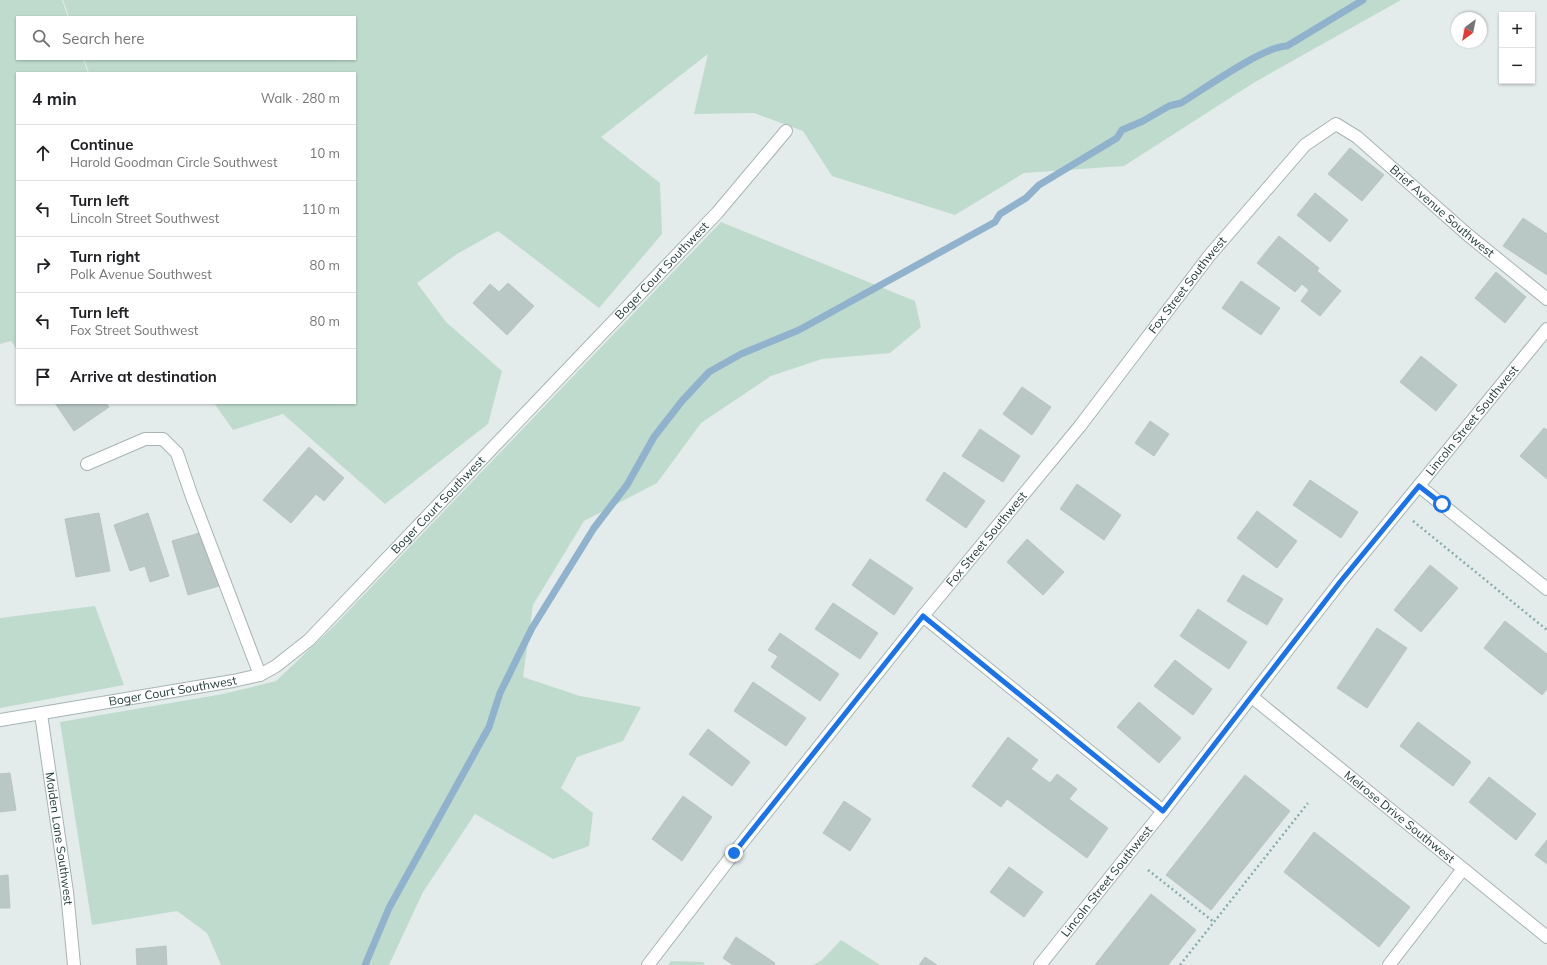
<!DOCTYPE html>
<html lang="en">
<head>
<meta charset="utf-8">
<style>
  body { margin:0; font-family:Mulish,sans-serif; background:#f6f6f6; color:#202124 }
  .controls { position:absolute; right:12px; top:12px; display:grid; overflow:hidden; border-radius:0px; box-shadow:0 1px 3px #0004 }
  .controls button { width:36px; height:36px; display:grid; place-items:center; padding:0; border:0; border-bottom:1px solid #e0e0e0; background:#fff; color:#202124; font:20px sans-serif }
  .compass { position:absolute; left:1451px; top:12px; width:36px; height:36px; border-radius:50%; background:#fff; box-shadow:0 1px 3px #0004; rotate:212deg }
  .stop { position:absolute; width:12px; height:12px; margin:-9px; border:3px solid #1a73e8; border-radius:50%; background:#fff }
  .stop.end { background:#1a73e8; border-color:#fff; box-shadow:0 1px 4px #0008 }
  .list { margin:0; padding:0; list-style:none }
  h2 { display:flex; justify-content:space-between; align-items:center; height:52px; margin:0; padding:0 16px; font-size:17px }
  h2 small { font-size:13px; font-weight:400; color:#757577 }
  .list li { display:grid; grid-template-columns:26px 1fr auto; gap:12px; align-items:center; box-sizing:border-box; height:56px; padding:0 16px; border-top:1px solid #e0e0e0 }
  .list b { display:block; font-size:15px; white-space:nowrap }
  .list p { margin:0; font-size:13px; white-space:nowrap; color:#757577 }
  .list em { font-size:13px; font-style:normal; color:#757577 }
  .icon { flex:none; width:22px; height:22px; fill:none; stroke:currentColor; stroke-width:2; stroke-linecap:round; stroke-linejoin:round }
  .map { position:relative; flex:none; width:1547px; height:965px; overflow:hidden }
  .search { position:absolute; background:#fff; box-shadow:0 1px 3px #0004; left:16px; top:16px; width:340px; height:44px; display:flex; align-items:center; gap:10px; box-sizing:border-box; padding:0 14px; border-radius:0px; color:#757577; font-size:15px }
  .panel { position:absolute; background:#fff; box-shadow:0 1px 3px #0004; left:16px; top:72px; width:340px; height:332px; border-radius:0px }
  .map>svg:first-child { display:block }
  .green { fill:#bfdbce }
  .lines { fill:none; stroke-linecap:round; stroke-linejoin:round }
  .stream { stroke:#91b2cc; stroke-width:7 }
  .building { fill:#b9c7c5; stroke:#b7c5c3 }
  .service-casing { stroke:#a7b4b3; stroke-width:14 }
  .minor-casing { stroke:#a7b4b3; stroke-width:14 }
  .path { stroke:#87adac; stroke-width:2.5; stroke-dasharray:2 3; stroke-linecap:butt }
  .service { stroke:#fff; stroke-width:12 }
  .minor { stroke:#fff; stroke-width:12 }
  .route { stroke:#1a73e8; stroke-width:5 }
  .labels { text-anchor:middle; stroke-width:3; stroke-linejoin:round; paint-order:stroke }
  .street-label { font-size:12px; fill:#253c3c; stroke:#f4f9f8 }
</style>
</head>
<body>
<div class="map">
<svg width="1547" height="965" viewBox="0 0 1547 965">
  <rect width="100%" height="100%" fill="#e4eceb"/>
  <g class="green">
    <path d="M0,0h62l6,17h-51v42h66l5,14h-71v277l-6,-9 -11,3z"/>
    <path d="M63,0h1338l-146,82 -131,84 -100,7 -69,42 -123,-39 -29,-45 -49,-18 -60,1 14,-60 -107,83 59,46 2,51 -63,74 -101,-77 -41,23 -40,29 29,39 56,49 -14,53 -103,80 -102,-90 -50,16 -19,-27h141v-330h-266l-5,-14h271v-42h-286z"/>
    <path d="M721,222l194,79 6,26 -31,26 -68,6 -51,17 -70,47 -44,60 -73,38 -51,84 -10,72 57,19 61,11 -18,34 -46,16 -16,31 32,25 -4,33 -36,13 -78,-45 -52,78 -34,73h-168l-14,-32 -30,-22 -85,14 -32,-203 163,-28 53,-13 57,-54z"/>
    <path d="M95,606l29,79 -124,23v-90z"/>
    <path d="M841,940l39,25h-67l9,-5z"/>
    <path d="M671,961l32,1 2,3h-37z"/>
  </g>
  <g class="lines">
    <path class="stream" d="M365,965l24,-57 100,-181 11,-34 32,-65 62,-100 33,-43 27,-48 28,-36 27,-29 32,-18 58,-24 196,-108 5,-8 26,-16 13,-13 78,-47 5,-8 21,-9 26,-15 12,-3c23,-14 83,-57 106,-57l76,-46"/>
  </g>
  <g class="building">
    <path d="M1350,148l34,27 -22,26 -34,-27z"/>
    <path d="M1315,193l33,27 -18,22 -33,-27z"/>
    <path d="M1523,218l24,16v41l-44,-29z"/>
    <path d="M1279,236l40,32 -2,3 24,20 -21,25 -19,-15 8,-11 -7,-6 -7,8 -38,-29z"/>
    <path d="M1496,272l30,25 -21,26 -30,-25z"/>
    <path d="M1241,281l39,27 -19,27 -39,-27z"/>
    <path d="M508,283l26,23 -27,29 -34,-32 17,-19 9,8z"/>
    <path d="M1421,356l36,29 -21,26 -36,-29z"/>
    <path d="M1022,387l29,20 -19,28 -29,-21z"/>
    <path d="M55,403h51l3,4 -35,24z"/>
    <path d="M1150,421l19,13 -15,22 -19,-13z"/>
    <path d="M1544,428l3,2v49l-27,-23z"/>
    <path d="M980,429l40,27 -17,26 -41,-26z"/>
    <path d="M309,447l35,31 -20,23 -8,-7 -25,29 -28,-23z"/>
    <path d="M944,472l41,29 -19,27 -40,-28z"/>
    <path d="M1310,480l48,32 -17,26 -48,-33z"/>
    <path d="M1077,484l44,31 -17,25 -44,-31z"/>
    <path d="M1257,511l40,30 -20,27 -40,-30z"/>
    <path d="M99,513l11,58 -34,6 -11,-58z"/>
    <path d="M148,513l21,63 -19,6 -5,-16 -15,5 -16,-46z"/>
    <path d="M203,532l16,54 -31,9 -16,-54z"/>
    <path d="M1027,539l37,33 -21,23 -36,-33z"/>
    <path d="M870,559l43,29 -19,27 -42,-30z"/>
    <path d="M1430,565l28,23 -37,44 -27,-22z"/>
    <path d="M1243,575l40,24 -16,26 -40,-24z"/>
    <path d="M833,603l45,30 -18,26 -45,-30z"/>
    <path d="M1198,609l49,33 -18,27 -49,-33z"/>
    <path d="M1505,621l42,33v35l-5,6 -58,-47z"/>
    <path d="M1377,628l30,20 -40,60 -30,-20z"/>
    <path d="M780,633l59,41 -19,27 -49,-34 7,-11 -10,-6z"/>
    <path d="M1175,660l37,29 -19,26 -39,-29z"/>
    <path d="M753,682l53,36 -20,28 -52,-35z"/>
    <path d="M1139,702l42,36 -22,25 -42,-36z"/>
    <path d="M1418,722l53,40 -18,24 -53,-40z"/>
    <path d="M708,729l42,33 -18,24 -43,-32z"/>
    <path d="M1008,737l30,23 -7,9 19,14 7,-9 20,15 -8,10 39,29 -21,30 -80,-59 -6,8 -29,-21z"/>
    <path d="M10,773l6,37 -16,2v-38z"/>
    <path d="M1245,775l45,36 -79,99 -45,-35z"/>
    <path d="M1489,777l47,37 -20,26 -47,-38z"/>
    <path d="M683,796l29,21 -30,44 -30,-22z"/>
    <path d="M844,801l27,18 -21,32 -27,-18z"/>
    <path d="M1314,832l96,75 -31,40 -95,-75z"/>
    <path d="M1547,840v24l-12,-9z"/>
    <path d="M1009,867l34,25 -19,25 -34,-25z"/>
    <path d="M8,875l2,33h-10v-32z"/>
    <path d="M1151,894l45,36 -28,35h-73z"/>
    <path d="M736,937l39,26 -1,2h-41l-10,-7z"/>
    <path d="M166,946l1,19h-30l-1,-16z"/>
    <path d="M925,957l12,8h-18z"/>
  </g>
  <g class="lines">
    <g class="service-casing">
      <g id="service">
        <path d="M87,464l58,-25h18l14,14 14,41 69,181"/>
        <path d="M1389,965l74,-96"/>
      </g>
    </g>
    <g class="minor-casing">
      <g id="minor">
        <path d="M1419,486l128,103"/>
        <path d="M923,616l240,195"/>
        <path id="s1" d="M1252,697l295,240"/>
        <path id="s2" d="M41,714l26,178 7,73"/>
        <path id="s3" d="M0,720l233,-39 27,-6 16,-9 33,-26 408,-427 69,-82"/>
        <path id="s4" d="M648,965l86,-112 189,-237 157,-190 129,-170 96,-111 31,-21 21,13 111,98 79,64"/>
        <path id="s5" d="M1040,965l123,-154 177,-229 207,-253"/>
      </g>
    </g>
    <g class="path">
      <path d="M1413,521l134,109"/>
      <path d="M1148,870l66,52"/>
      <path d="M1180,965l128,-162"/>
    </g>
    <use href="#service" class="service"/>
    <use href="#minor" class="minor"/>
  </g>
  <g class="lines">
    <path class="route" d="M734,853l189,-237 240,195 177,-229 79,-96 23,18"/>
  </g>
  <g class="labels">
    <g class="street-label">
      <text dy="4" stroke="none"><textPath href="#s4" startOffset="1226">Brief Avenue Southwest</textPath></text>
      <text dy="4" stroke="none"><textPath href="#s3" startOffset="835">Boger Court Southwest</textPath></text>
      <text dy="4" stroke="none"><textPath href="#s4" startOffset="868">Fox Street Southwest</textPath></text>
      <text dy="4" stroke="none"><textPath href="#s5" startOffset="695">Lincoln Street Southwest</textPath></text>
      <text dy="4" stroke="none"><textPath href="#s3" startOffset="511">Boger Court Southwest</textPath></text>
      <text dy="4" stroke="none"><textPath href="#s4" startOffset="544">Fox Street Southwest</textPath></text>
      <text dy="4" stroke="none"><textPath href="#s3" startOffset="175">Boger Court Southwest</textPath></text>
      <text dy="4" stroke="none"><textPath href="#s1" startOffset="190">Melrose Drive Southwest</textPath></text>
      <text dy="4" stroke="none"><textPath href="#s2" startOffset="126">Maiden Lane Southwest</textPath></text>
      <text dy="4" stroke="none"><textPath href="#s5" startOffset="107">Lincoln Street Southwest</textPath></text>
    </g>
  </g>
</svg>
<div class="controls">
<button>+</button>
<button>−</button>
</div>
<svg class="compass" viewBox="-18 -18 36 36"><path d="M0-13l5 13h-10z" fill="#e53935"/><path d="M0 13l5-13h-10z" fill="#757577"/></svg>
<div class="stop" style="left:1442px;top:504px"></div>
<div class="stop end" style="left:734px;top:853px"></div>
<div class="search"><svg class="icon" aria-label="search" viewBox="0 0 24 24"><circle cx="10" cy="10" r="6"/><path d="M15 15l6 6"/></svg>Search here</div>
<section class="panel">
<h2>4 min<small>Walk · 280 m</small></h2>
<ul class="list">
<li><svg class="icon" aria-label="ahead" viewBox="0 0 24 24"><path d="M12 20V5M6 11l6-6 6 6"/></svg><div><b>Continue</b><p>Harold Goodman Circle Southwest</p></div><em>10 m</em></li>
<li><svg class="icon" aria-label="left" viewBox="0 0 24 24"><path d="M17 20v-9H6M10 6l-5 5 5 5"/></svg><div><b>Turn left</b><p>Lincoln Street Southwest</p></div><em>110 m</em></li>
<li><svg class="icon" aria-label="right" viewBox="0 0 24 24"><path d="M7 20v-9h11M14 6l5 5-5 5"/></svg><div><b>Turn right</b><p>Polk Avenue Southwest</p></div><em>80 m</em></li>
<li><svg class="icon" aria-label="left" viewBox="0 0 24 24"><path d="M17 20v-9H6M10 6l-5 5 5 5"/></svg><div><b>Turn left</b><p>Fox Street Southwest</p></div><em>80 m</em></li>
<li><svg class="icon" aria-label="arrive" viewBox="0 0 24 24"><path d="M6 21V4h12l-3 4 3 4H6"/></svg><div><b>Arrive at destination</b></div></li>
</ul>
</section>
</div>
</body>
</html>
